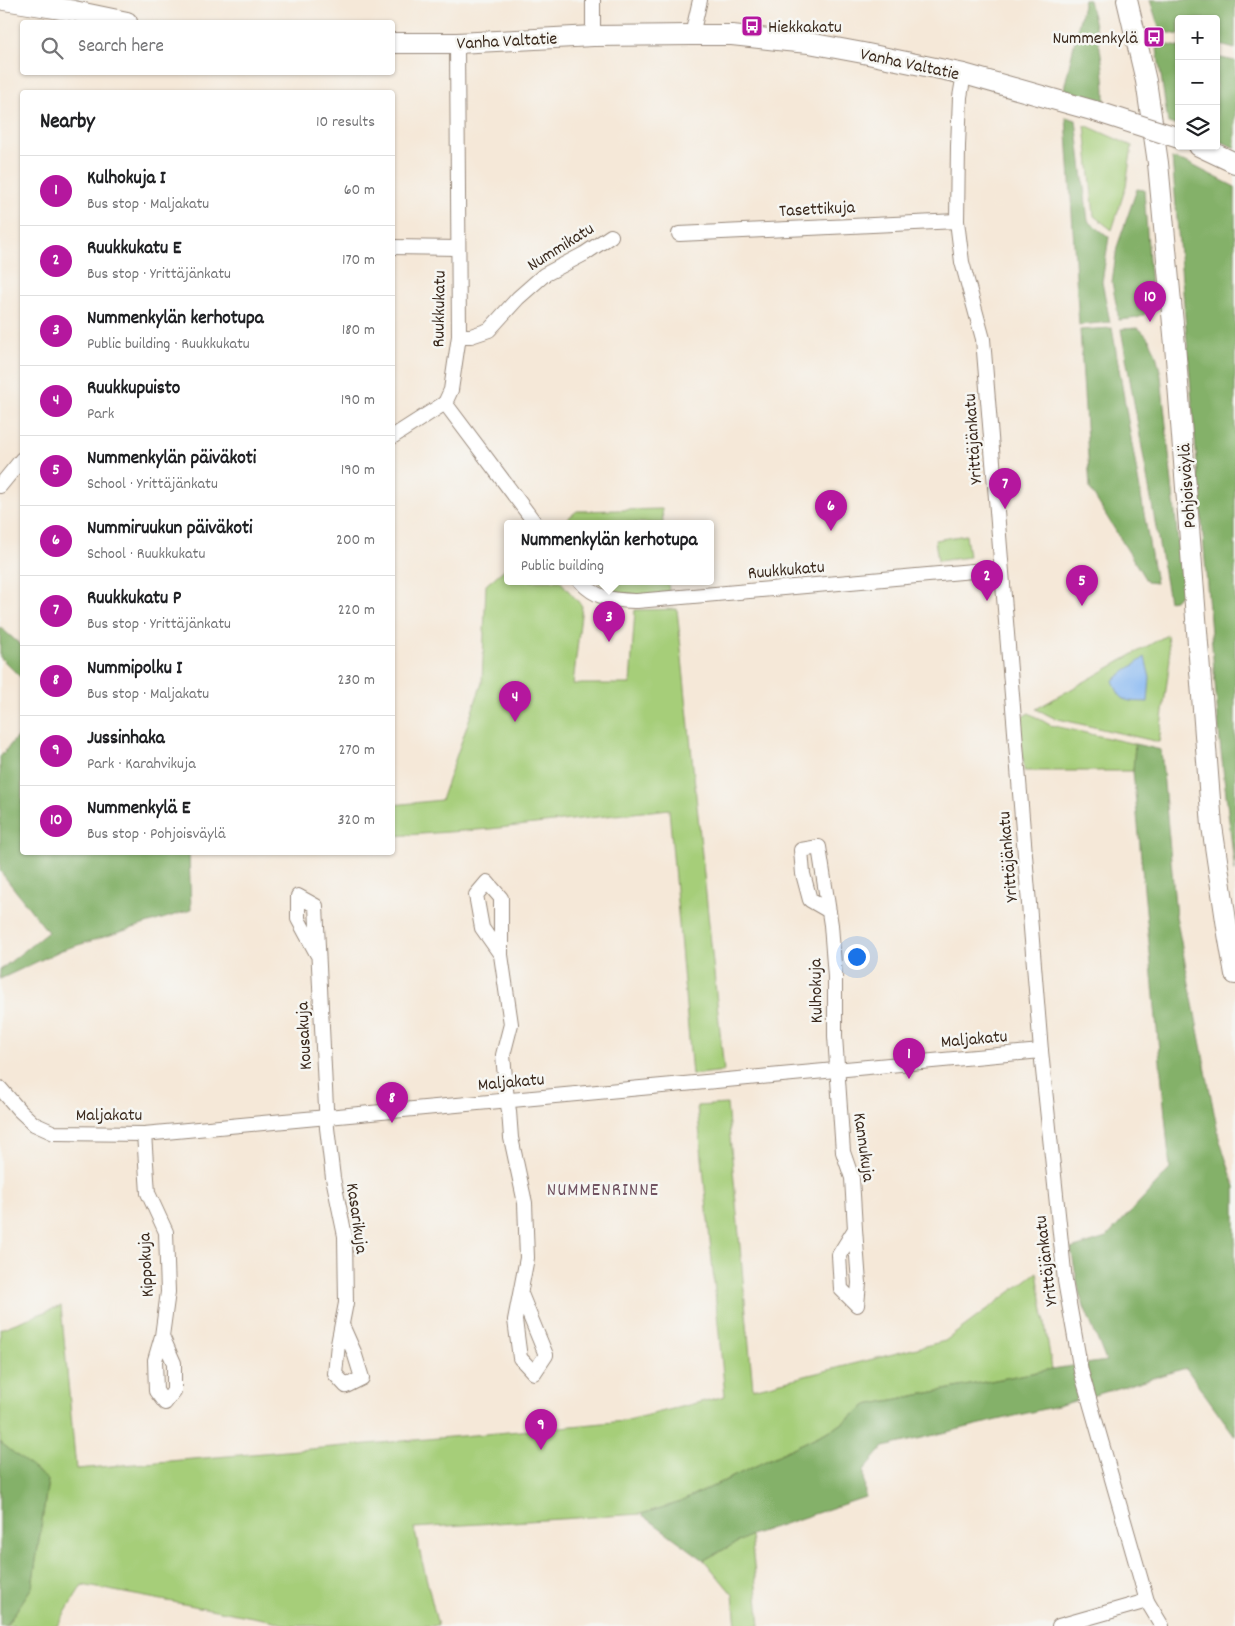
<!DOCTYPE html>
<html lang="en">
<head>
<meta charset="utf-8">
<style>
  body { margin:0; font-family:Dekko,sans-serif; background:#f2f2f2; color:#202124 }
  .controls { position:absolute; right:15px; top:15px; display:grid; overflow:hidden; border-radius:5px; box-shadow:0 1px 4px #0004 }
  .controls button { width:45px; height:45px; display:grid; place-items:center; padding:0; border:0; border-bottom:1px solid #e0e0e0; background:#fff; color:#202124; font:25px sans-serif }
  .you { position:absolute; left:856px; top:956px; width:18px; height:18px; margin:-12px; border:4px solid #fff; border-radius:50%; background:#1a73e8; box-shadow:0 0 0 8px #1a73e833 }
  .badge { display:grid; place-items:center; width:32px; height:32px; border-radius:50%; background:#b5179e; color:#fff; font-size:16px; font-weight:700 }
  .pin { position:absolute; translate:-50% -41px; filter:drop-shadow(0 1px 2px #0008) }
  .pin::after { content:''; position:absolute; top:26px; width:18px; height:15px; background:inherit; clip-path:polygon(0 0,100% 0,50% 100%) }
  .popup { position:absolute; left:504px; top:520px; width:210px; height:65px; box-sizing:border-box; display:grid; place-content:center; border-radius:5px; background:#fff; filter:drop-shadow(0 1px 4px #0005); font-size:16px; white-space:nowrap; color:#757577 }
  .popup b { font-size:19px; color:#202124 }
  .popup::after { content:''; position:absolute; left:50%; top:100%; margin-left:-10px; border:10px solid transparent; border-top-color:#fff }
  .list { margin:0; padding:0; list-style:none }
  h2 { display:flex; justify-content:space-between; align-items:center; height:65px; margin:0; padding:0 20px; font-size:21px }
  h2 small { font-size:16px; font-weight:400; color:#757577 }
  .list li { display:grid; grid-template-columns:32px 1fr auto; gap:15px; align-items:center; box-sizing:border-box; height:70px; padding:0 20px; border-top:1px solid #e0e0e0 }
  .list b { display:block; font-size:19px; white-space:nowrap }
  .list p { margin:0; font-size:16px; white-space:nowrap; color:#757577 }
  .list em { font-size:16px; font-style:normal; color:#757577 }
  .icon { flex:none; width:28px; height:28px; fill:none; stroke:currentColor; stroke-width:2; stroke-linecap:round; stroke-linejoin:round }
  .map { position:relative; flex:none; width:1235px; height:1626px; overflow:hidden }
  .search { position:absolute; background:#fff; box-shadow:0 1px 4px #0004; left:20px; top:20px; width:375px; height:55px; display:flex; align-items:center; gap:12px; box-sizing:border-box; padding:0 18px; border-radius:5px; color:#757577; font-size:19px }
  .panel { position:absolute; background:#fff; box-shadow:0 1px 4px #0004; left:20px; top:90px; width:375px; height:765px; border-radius:5px }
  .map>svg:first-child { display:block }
  .green { fill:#a6ce79; stroke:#707c4c }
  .forest { fill:#84b169; stroke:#606e44 }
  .water { fill:#86b7f2; stroke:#607088 }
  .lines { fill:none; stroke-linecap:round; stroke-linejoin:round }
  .street-casing { stroke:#98897b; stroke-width:16 }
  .secondary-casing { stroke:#98897b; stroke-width:22 }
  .street { stroke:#fff; stroke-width:14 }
  .secondary { stroke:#fff; stroke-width:20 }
  .secondary-bridge-casing { stroke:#98897b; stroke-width:22; stroke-linecap:butt }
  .secondary-bridge { stroke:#fff; stroke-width:20 }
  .labels { text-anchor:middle; stroke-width:5; stroke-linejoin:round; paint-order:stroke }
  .poi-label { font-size:18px; fill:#3b2a1e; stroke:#f6f6f2; text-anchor:start }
  .street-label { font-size:18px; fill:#3b2a1e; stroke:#f6f6f2 }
  .neighbourhood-label { font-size:19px; letter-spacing:1px; fill:#715361; stroke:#f6f6f2 }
</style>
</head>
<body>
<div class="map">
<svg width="1235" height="1626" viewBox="0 0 1235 1626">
  <rect width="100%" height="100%" fill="#f6f6f2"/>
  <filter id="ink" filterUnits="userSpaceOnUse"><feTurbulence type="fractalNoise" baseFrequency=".02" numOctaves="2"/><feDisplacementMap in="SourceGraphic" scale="10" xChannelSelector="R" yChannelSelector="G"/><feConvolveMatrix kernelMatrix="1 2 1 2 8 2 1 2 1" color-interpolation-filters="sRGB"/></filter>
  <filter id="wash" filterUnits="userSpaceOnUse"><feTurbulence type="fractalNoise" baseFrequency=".0096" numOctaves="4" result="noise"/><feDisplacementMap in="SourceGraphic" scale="20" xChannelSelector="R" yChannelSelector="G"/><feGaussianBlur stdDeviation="1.12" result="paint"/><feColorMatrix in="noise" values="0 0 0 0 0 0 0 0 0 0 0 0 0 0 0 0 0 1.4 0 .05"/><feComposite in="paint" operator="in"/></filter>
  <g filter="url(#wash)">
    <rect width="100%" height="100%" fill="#f5e8d8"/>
    <g class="green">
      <path d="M1085,125l47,21 -6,40 -14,44 -18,-14z"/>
      <path d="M662,509l1,14h-101l15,-12z"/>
      <path d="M966,535l3,22 -31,4 -3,-21z"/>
      <path d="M508,566v15h52l22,25 -9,78h57l5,-74 42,-1 47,462 -32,4 -23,-266 -179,20 -97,7v-31l48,-5 41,-117 4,-98z"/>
      <path d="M597,581h71l1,12 -33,4 -25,-5z"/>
      <path d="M1167,635l3,24 -11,83 -105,-24 -18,-9z"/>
      <path d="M1029,713l21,12 85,19 -2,27h-109l-4,-53z"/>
      <path d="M727,1104l26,285 192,-48 92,-69 15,97 -185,36 -30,22 -159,76 -37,11 -227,14 24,98h-151l-13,-5 -192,-36 -25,41h-51l26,-39 16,-106 -48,-39v-113l61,-23 15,163 444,-38 104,-10 101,-25 -28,-290z"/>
      <path d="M751,1535l9,91h-24l-3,-31 -29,-35z"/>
    </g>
    <g class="forest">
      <path d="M1084,0h5c8,34 17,68 16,102l-41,-13z"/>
      <path d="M1150,0h85v49l-19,-5v-25h-37v16l-18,-4 -2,-3z"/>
      <path d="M1156,42l23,5v79l-11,-3z"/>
      <path d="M1216,57l19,4v87l-19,-9z"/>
      <path d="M1066,117l10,3 12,101 21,16 -7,45 8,40 -31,3z"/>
      <path d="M1172,158l14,4 49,25v685l-15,-129z"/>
      <path d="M1137,189l7,1 8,112c-6,18 -16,16 -33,18l-7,-38 5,-35z"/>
      <path d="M1112,328l44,255 -9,-1 -57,-93 -10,-159z"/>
      <path d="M1138,328c16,12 19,29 23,48l22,215 -8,9 -6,1 -48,-272z"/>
      <path d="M0,627l22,19v33l-22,-22z"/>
      <path d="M22,731v121l167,1 2,57 -129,40 -62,29v-9l48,-38 -48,-61v-114z"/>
      <path d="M1135,744l26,6 15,166 43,222 16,49v249l-49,-68 -125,37 -177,42 -20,23 1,27 -114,38 -47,25 -63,-46 37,-11 159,-76 30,-22 185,-36 54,-8 -26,-65 -9,-47 35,-11 64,-69 -37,-398z"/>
      <path d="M0,1442l48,38 -16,107 -26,39h-6z"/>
    </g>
    <path class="water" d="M1145,657l5,21 -2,24c-22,-1 -27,2 -35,-22z"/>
  </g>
  <g filter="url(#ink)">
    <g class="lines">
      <g class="street-casing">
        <g id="street">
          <path d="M593,0v36"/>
          <path d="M692,35l8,-35"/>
          <path d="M457,43l2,293 -8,54 -6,13 90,120"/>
          <path d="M964,74l-4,23 -2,49 -1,75 5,41 21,77 58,712 24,230 16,90 66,230 15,25"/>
          <path d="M679,234l278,-13"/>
          <path d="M392,247l66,1"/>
          <path d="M459,336h12l18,-6 29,-32 26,-23 40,-21 27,-18"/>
          <path d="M392,437l53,-34"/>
          <path d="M0,486l22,-27"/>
          <path d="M580,581c17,19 34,19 57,20l347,-31h17"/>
          <path d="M829,911l-19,-11 -7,-26 -2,-24 18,-3 12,78 4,52v59l8,116 9,26 3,51 -16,26 2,34 16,16 2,-22 -4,-54"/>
          <path d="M317,954l-19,-35v-23l18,10 11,222 6,50 12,58 1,67 -8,41 -3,30 11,12 16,-8 -8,-26 -12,-27"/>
          <path d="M501,955l-19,-27 -6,-33 11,-13 14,16v57l10,69 -8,31 4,45 2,11 2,27 14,65 2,55 -12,62 5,38 14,15 12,-18 -25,-61"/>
          <path d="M0,1088l19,22 15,14 20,9 90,1 897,-83"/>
          <path d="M144,1134l4,59 18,39 2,60 -6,44 -7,24 1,31 9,12 9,-12v-28l-12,-27"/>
          <path d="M1059,1626l88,-25"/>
        </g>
      </g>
      <g class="secondary-casing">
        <g id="secondary">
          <path d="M4,0l70,11 53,11"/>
          <path d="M1127,0l19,81 12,82 17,182 37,481 16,108 7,40"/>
          <path d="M392,43h65l136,-7 99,-1h40l55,6 22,2 54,10 101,21 131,37"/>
          <path d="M1199,146l36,17"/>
        </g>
      </g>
      <use href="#street" class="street"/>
      <use href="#secondary" class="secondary"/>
      <g class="secondary-bridge-casing">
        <path id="secondary-bridge" d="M1095,111l84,27"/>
      </g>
      <use href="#secondary-bridge" class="secondary-bridge"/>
    </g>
  </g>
  <defs>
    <g id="bus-square" transform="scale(1.125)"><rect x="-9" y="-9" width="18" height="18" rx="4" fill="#b5179e" stroke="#f6f6f2"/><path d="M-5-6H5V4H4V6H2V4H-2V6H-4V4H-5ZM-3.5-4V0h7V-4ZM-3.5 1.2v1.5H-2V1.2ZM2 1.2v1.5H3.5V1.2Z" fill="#fff"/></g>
  </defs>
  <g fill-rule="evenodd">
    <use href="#bus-square" x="752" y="26"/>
    <use href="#bus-square" x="1154" y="37"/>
  </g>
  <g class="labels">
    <g class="poi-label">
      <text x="768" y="32">Hiekkakatu</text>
      <text x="1138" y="43" text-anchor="end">Nummenkylä</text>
    </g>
    <g class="street-label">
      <text transform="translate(507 40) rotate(-3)" y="6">Vanha Valtatie</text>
      <text transform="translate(910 63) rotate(12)" y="6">Vanha Valtatie</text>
      <text transform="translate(817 208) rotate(-3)" y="6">Tasettikuja</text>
      <text transform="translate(560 246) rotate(-32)" y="6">Nummikatu</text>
      <text transform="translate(438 309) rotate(-89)" y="6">Ruukkukatu</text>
      <text transform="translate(972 439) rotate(-94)" y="6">Yrittäjänkatu</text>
      <text transform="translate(1186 486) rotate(-94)" y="6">Pohjoisväylä</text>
      <text transform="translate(786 569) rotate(-5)" y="6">Ruukkukatu</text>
      <text transform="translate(1007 857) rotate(-95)" y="6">Yrittäjänkatu</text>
      <text transform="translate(815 991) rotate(-91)" y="6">Kulhokuja</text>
      <text transform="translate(303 1036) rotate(-93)" y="6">Kousakuja</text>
      <text transform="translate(974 1038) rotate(-5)" y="6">Maljakatu</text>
      <text transform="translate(511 1081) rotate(-5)" y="6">Maljakatu</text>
      <text x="109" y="1120">Maljakatu</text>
      <text transform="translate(865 1147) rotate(82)" y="6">Kannukuja</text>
      <text transform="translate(358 1218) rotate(82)" y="6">Kasarikuja</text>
      <text transform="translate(1045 1261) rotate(-97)" y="6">Yrittäjänkatu</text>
      <text transform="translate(145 1265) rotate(-93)" y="6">Kippokuja</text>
    </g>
    <g class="neighbourhood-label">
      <text x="603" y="1195">NUMMENRINNE</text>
    </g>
  </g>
</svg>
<div class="controls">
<button>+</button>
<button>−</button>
<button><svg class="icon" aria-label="layers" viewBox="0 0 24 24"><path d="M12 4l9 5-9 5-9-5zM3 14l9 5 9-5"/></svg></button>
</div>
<div class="you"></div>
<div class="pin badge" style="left:909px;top:1079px">1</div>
<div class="pin badge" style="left:987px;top:601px">2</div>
<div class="pin badge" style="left:609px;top:642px">3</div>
<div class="popup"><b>Nummenkylän kerhotupa</b>Public building</div>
<div class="pin badge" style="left:515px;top:722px">4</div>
<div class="pin badge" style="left:1082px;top:606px">5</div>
<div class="pin badge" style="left:831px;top:531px">6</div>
<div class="pin badge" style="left:1005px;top:509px">7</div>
<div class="pin badge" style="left:392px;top:1123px">8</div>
<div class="pin badge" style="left:541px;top:1450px">9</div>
<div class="pin badge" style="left:1150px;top:322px">10</div>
<div class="search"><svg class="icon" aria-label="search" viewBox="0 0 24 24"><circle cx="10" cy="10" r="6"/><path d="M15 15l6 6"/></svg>Search here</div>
<section class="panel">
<h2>Nearby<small>10 results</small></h2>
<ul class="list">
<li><span class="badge">1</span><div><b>Kulhokuja I</b><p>Bus stop · Maljakatu</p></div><em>60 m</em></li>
<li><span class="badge">2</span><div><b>Ruukkukatu E</b><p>Bus stop · Yrittäjänkatu</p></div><em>170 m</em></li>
<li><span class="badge">3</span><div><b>Nummenkylän kerhotupa</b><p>Public building · Ruukkukatu</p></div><em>180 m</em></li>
<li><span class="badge">4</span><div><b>Ruukkupuisto</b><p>Park</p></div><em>190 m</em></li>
<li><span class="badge">5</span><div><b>Nummenkylän päiväkoti</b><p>School · Yrittäjänkatu</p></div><em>190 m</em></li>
<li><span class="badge">6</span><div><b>Nummiruukun päiväkoti</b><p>School · Ruukkukatu</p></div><em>200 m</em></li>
<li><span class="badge">7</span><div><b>Ruukkukatu P</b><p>Bus stop · Yrittäjänkatu</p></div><em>220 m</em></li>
<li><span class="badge">8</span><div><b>Nummipolku I</b><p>Bus stop · Maljakatu</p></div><em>230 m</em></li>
<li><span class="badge">9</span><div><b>Jussinhaka</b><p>Park · Karahvikuja</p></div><em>270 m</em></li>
<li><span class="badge">10</span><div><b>Nummenkylä E</b><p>Bus stop · Pohjoisväylä</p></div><em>320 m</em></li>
</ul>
</section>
</div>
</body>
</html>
